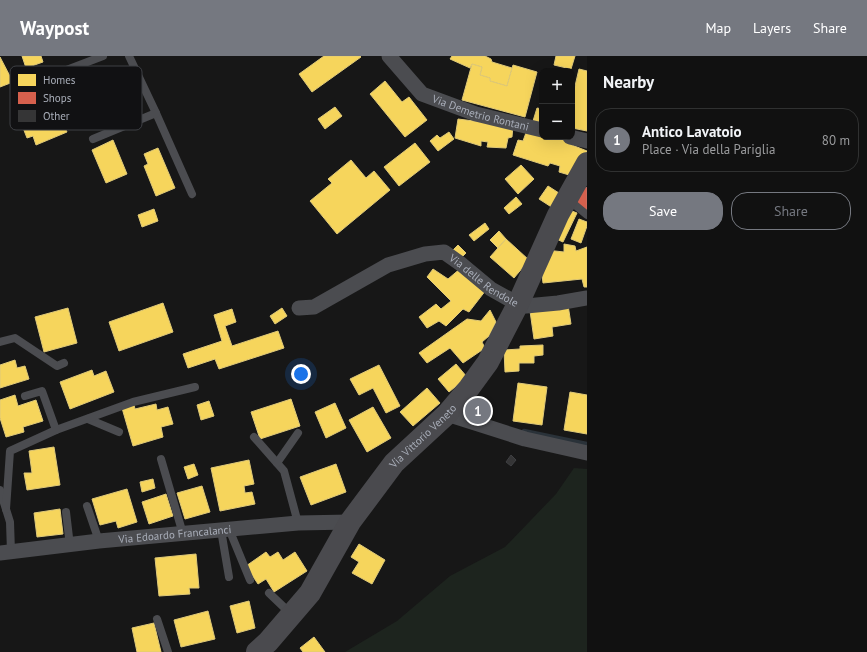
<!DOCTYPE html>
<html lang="en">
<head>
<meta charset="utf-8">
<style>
  body { margin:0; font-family:"PT Sans",sans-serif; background:#1a1a1a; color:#f1f3f6 }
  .controls { position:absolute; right:12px; top:12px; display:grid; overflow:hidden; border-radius:8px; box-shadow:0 4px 16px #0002 }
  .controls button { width:36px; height:36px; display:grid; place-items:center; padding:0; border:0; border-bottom:1px solid #303131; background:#111; color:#f1f3f6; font:20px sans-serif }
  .you { position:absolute; left:301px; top:318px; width:14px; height:14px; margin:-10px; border:3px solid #fff; border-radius:50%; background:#1a73e8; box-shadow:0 0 0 6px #1a73e833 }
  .badge { display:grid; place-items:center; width:26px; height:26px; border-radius:50%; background:#757880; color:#fff; font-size:13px; font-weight:700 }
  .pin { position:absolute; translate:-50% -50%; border:2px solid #fff; box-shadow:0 1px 4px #0006 }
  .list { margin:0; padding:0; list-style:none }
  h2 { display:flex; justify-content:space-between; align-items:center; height:52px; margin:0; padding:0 16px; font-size:17px }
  h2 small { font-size:13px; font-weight:400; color:#9c9d9f }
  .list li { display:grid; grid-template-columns:26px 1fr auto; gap:12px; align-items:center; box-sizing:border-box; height:64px; margin:0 8px 8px; padding:0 8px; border:1px solid #303131; border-radius:16px }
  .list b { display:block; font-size:15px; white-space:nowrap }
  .list p { margin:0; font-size:13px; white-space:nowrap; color:#9c9d9f }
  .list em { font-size:13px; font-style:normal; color:#9c9d9f }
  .actions { display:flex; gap:8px; padding:12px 16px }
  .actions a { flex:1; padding:9px 0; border:1px solid #757880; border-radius:16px; text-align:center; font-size:14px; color:#757880 }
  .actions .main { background:#757880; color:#fff }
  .map { position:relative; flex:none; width:587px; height:596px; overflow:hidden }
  header { display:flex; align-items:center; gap:24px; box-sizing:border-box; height:56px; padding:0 20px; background:#757880; color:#fff }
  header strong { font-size:19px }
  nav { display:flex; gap:22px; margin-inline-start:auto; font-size:14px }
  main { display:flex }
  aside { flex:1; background:#111 }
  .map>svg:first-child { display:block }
  .green { fill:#1d241e }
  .homes { fill:#f6d55c; stroke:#dfc978 }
  .shops { fill:#d6604d; stroke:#c8776d }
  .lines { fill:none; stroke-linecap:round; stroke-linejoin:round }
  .stream { stroke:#2a3239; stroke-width:4.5 }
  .building { fill:#353536; stroke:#3f4043 }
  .lane { stroke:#4b4c50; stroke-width:8 }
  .street { stroke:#4b4c50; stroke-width:15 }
  .secondary { stroke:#4a4a4e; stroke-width:22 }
  .labels { text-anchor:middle; stroke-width:4; stroke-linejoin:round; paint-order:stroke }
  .street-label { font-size:11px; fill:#a8adb8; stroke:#111113 }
  .key { fill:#111113; stroke:#3e4045; stroke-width:1 }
  .key-label { font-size:11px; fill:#a8adb8 }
</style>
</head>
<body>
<header>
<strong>Waypost</strong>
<nav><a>Map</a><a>Layers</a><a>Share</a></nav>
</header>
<main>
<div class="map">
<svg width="587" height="596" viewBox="0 0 587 596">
  <rect width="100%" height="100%" fill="#171717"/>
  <path class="green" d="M574,412l13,1v183h-242l52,-31 53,-45 55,-29 51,-53z"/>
  <g class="homes">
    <path d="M22,0h19l2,6 -17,6z"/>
    <path d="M324,0h36l1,1 -49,35 -13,-18z"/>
    <path d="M452,0h33l6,3 1,3 20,6 -5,18 -17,-5v-3l-10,-3 2,-8 -10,-3 -2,4 -20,-9z"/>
    <path d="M556,0h19l-4,13 -17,-4z"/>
    <path d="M0,1l13,25 -13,5z"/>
    <path d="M472,8l10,3 -2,8 10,3v3l17,5 6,-21 24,7 -12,45 -63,-17z"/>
    <path d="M579,13l8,2v60l-15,-3v-29z"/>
    <path d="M385,25l17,21 7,-5 18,23 -22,17 -35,-43z"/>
    <path d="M45,48l7,16 8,-3 7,15 -31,13 -3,-9 -6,2 -9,-23z"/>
    <path d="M335,51l7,9 -17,13 -7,-10z"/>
    <path d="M537,52l5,1v13l-9,-1z"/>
    <path d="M458,63l55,7 -1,11 -4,1 -2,10 -19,-1 1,-5 -7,-1v5l-26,-8z"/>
    <path d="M527,74l15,7h14l13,3 -2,3 20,8v5l-11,21 -17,-5 1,-6 -10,-3 -2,3 -35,-11 5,-15 5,1z"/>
    <path d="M449,76l5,7 -16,12 -8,-10 7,-6 3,3z"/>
    <path d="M113,84l14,34 -21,9 -14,-33z"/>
    <path d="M415,87l15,19 -31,24 -15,-19z"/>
    <path d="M158,92l17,40 -19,8 -12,-30 4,-2 -4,-10z"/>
    <path d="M351,104l15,18 8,-7 16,19 -53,44 -27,-33 22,-18 -4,-4z"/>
    <path d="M521,109l13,14 -16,15 -13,-15z"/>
    <path d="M548,130l14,9 -9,13 -14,-9z"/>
    <path d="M516,141l6,7 -13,10 -5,-6z"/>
    <path d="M154,153l4,12 -16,6 -4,-12z"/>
    <path d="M567,153l10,4 -14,29 -9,-4z"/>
    <path d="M579,163l8,3v4l-6,17 -10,-4z"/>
    <path d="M485,167l4,6 -15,12 -5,-6z"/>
    <path d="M499,175l7,8 -8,9 -8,-8z"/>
    <path d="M506,183l23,21 -15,18 -24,-21z"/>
    <path d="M564,188l11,2 1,5 11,-4v40h-3l-2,-8 -39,4 -2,-16 5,-17 18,2z"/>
    <path d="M458,189l8,8 -5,5 -8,-8z"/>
    <path d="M461,212l25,22 -17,22 -6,-3 -17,17 -7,-5 -12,7 -8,-11 17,-13 5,5 10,-8 -24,-24 6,-8 15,10z"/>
    <path d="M163,247l10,29 -54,19 -10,-29z"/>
    <path d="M568,249l3,19 -19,3 1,9 -19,3 -4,-28z"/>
    <path d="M68,252l9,35 -33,9 -9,-35z"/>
    <path d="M282,252l5,8 -12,8 -5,-8z"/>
    <path d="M232,253l4,13 -11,4 7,20 46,-15 6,17 -65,21 -4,-10 -27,9 -5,-14 39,-13 -8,-26z"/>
    <path d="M490,254l6,12 -7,14 -7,6 3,6 -22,15 -13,-15 -23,15 -8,-10 48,-34 14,2z"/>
    <path d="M543,289v10l-9,1v7h-15v8l-14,1 -1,-22 16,-1v-3z"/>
    <path d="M15,304l2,8 8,-2 4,13 -29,9v-23z"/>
    <path d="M456,308l11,13 -18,15 -11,-13z"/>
    <path d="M379,309l21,41 -14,7 -13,-25 -14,7 -9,-16z"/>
    <path d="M92,314l2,6 12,-5 8,21 -44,17 -10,-27z"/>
    <path d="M518,327l29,4 -5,38 -29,-4z"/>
    <path d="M427,332l13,15 -27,23 -13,-14z"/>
    <path d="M570,336l17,3v39l-23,-4z"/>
    <path d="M15,339l3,11 18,-6 7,21 -20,6 1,5 -18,5 -6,-19v-18z"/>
    <path d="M291,343l9,27 -40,13 -9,-27z"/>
    <path d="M209,345l5,15 -13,4 -4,-15z"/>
    <path d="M335,347l11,25 -20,10 -11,-26z"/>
    <path d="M156,348l1,6 11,-3 5,17 -12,3 2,10 -30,9 -11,-38 12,-3 1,4z"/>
    <path d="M472,350l14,5 -2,5 -14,-5z"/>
    <path d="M373,351l18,31 -24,14 -18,-32z"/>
    <path d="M54,391l6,38 -33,5 -3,-17h8l-3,-22z"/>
    <path d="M249,404l5,24 -10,2 1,7 7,-1 3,12 -35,7 -9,-43z"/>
    <path d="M194,408l4,11 -10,4 -4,-12z"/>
    <path d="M336,408l10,28 -35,13 -11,-28z"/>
    <path d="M153,423l2,9 -13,4 -2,-10z"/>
    <path d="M202,430l8,26 -25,7 -8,-26z"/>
    <path d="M127,433l10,33 -19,6 -2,-7 -16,4 -8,-26z"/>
    <path d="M166,438l7,22 -24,8 -7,-22z"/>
    <path d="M60,453l3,25 -26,3 -3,-24z"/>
    <path d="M359,488l26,16 -13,24 -20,-11 7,-11 -8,-5z"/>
    <path d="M266,496l4,5 8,-5 5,8 12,-8 12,19 -33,21 -8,-13 -8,5 -12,-18z"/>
    <path d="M196,498l3,34h-10l1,6 -31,2 -4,-38z"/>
    <path d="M249,545l6,27 -18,5 -7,-27z"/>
    <path d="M208,555l7,28 -34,8 -7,-27z"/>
    <path d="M154,567l7,29h-24l-5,-24z"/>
    <path d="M314,581l11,15h-22l-3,-4z"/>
  </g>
  <path class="shops" d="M583,129l4,3v23l-14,-10z"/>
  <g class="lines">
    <path class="stream" d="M524,375l63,13"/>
  </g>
  <path class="building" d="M511,399l5,5 -5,6 -5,-4z"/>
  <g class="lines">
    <g class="lane">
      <path d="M129,0l27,57 36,81"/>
      <path d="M65,15l25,52"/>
      <path d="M41,24l11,24"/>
      <path d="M30,28l73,-28"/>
      <path d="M93,83l63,-26"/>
      <path d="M569,142l6,7 12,10"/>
      <path d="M0,286l15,-4 42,28 7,-3"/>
      <path d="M88,363l31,13"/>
      <path d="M56,374l77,-28 62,-15"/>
      <path d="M254,381l30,34 14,52"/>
      <path d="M161,403l22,75"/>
      <path d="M277,407l21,-30"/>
      <path d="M0,434l10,32 1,30"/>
      <path d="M87,450l12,35"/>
      <path d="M6,453l4,-58 46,-21 -14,-39 -17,5"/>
      <path d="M66,456l4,34"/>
      <path d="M229,473l21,51"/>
      <path d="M221,474l8,47"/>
      <path d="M269,537l22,21"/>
      <path d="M157,563l11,33"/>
    </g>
    <g class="street">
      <path id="s1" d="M389,0l33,38 54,20 66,16"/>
      <path d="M570,81l17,4"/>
      <path id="s2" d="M299,252l15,-1 74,-42 37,-11 19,-2 17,12 30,25 27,15 8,2 32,-3 29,-5"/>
      <path d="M447,358l78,25 62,14"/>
      <path id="s3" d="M0,497l99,-12 199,-18 52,-1"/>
    </g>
    <path class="secondary" id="s4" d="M257,596l11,-10 42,-49 40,-71 44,-59 53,-49 22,-26 19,-26 30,-58 40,-89 29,-52"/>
  </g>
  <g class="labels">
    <g class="street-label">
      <text dy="4" stroke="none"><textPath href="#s1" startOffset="112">Via Demetrio Rontani</textPath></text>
      <text dy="4" stroke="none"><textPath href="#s2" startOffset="207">Via delle Rendole</textPath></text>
      <text dy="4" stroke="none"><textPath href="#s4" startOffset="274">Via Vittorio Veneto</textPath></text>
      <text dy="4" stroke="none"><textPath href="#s3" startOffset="176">Via Edoardo Francalanci</textPath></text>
    </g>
  </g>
  <rect x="10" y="10" width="132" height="64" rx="6" class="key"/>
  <rect x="18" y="18" width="18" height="12" fill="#f6d55c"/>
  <rect x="18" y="36" width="18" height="12" fill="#d6604d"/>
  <rect x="18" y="54" width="18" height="12" fill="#353536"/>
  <g class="key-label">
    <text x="43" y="28">Homes</text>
    <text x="43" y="46">Shops</text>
    <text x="43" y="64">Other</text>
  </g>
</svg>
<div class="controls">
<button>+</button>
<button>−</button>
</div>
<div class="you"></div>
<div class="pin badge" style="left:478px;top:355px">1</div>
</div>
<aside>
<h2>Nearby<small></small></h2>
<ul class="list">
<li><span class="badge">1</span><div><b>Antico Lavatoio</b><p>Place · Via della Pariglia</p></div><em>80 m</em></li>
</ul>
<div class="actions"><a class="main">Save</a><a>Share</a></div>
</aside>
</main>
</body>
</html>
